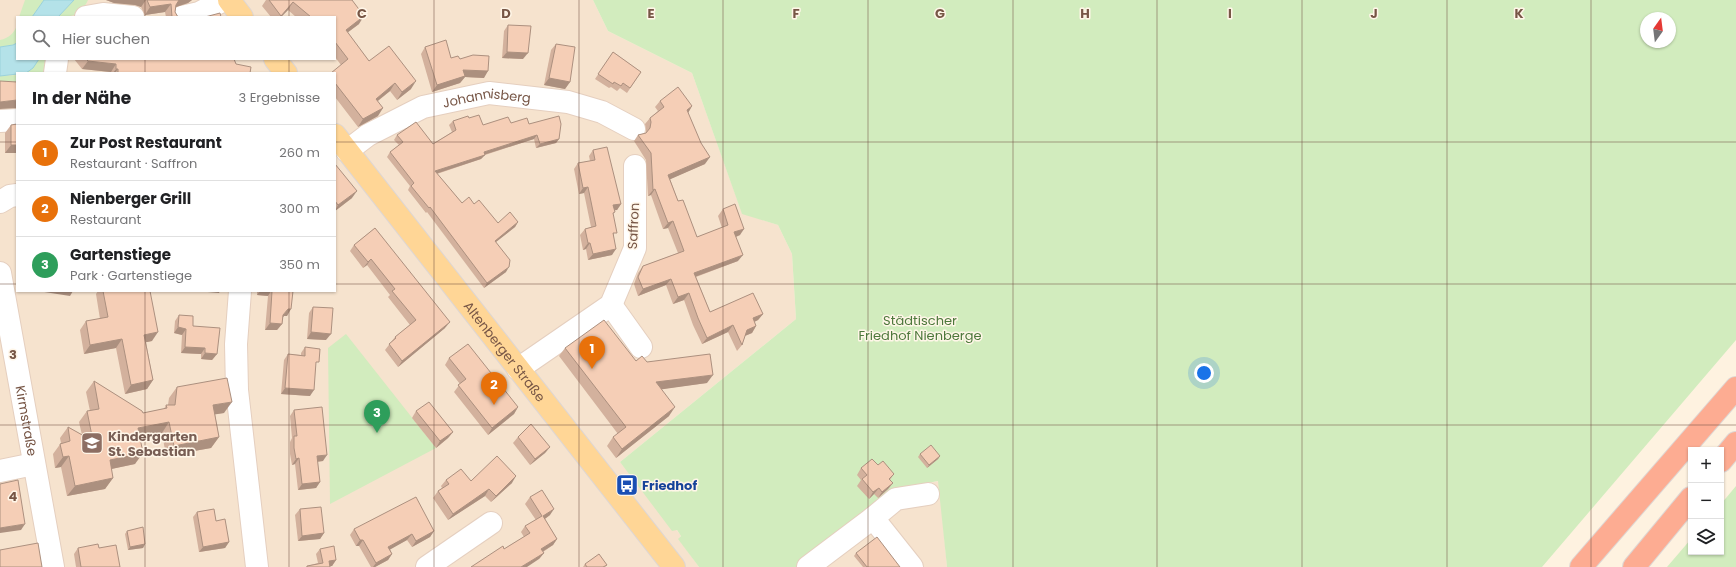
<!DOCTYPE html>
<html lang="de">
<head>
<meta charset="utf-8">
<style>
  body { margin:0; font-family:Poppins,sans-serif; background:#f6f6f6; color:#202124 }
  .controls { position:absolute; right:12px; bottom:12px; display:grid; overflow:hidden; border-radius:0px; box-shadow:0 1px 3px #0004 }
  .controls button { width:36px; height:36px; display:grid; place-items:center; padding:0; border:0; border-bottom:1px solid #e0e0e0; background:#fff; color:#202124; font:20px sans-serif }
  .compass { position:absolute; left:1640px; top:12px; width:36px; height:36px; border-radius:50%; background:#fff; box-shadow:0 1px 3px #0004; rotate:14deg }
  .you { position:absolute; left:1204px; top:373px; width:14px; height:14px; margin:-10px; border:3px solid #fff; border-radius:50%; background:#1a73e8; box-shadow:0 0 0 6px #1a73e833 }
  .badge { display:grid; place-items:center; width:26px; height:26px; border-radius:50%; background:#111827; color:#fff; font-size:13px; font-weight:700 }
  .pin { position:absolute; translate:-50% -33px; filter:drop-shadow(0 1px 2px #0008) }
  .pin::after { content:''; position:absolute; top:21px; width:14px; height:12px; background:inherit; clip-path:polygon(0 0,100% 0,50% 100%) }
  .list { margin:0; padding:0; list-style:none }
  h2 { display:flex; justify-content:space-between; align-items:center; height:52px; margin:0; padding:0 16px; font-size:17px }
  h2 small { font-size:13px; font-weight:400; color:#757577 }
  .list li { display:grid; grid-template-columns:26px 1fr auto; gap:12px; align-items:center; box-sizing:border-box; height:56px; padding:0 16px; border-top:1px solid #e0e0e0 }
  .list b { display:block; font-size:15px; white-space:nowrap }
  .list p { margin:0; font-size:13px; white-space:nowrap; color:#757577 }
  .list em { font-size:13px; font-style:normal; color:#757577 }
  .icon { flex:none; width:22px; height:22px; fill:none; stroke:currentColor; stroke-width:2; stroke-linecap:round; stroke-linejoin:round }
  .map { position:relative; flex:none; width:1736px; height:567px; overflow:hidden }
  .search { position:absolute; background:#fff; box-shadow:0 1px 3px #0004; left:16px; top:16px; width:320px; height:44px; display:flex; align-items:center; gap:10px; box-sizing:border-box; padding:0 14px; border-radius:0px; color:#757577; font-size:15px }
  .panel { position:absolute; background:#fff; box-shadow:0 1px 3px #0004; left:16px; top:72px; width:320px; height:220px; border-radius:0px }
  .map>svg:first-child { display:block }
  .residential { fill:#f6e3ce; fill-rule:evenodd }
  .green { fill:#d2ecbe; fill-rule:evenodd }
  .water { fill:#b4e2e9; stroke:#99d2db }
  .lines { fill:none; stroke-linecap:round; stroke-linejoin:round }
  .minor-casing { stroke:#e5cfbf; stroke-width:24 }
  .major-casing { stroke:#ded6d3; stroke-width:24 }
  .highway-casing { stroke:#ded6d3; stroke-width:24 }
  .minor { stroke:#fff; stroke-width:22 }
  .major { stroke:#ffd696; stroke-width:22 }
  .highway { stroke:#fdac92; stroke-width:22 }
  .wall { fill:#d3b19d }
  .shaded-wall { fill:#ac907f }
  .building { fill:#f5ceb6; stroke:#ac907f }
  .grid { fill:none; stroke:#775646; stroke-width:1; stroke-opacity:0.55 }
  .labels { text-anchor:middle; stroke-width:3; stroke-linejoin:round; paint-order:stroke }
  .street-label { font-size:13px; fill:#775646; stroke:#fff6e8 }
  .park-label { font-size:13px; fill:#4d783b; stroke:#fff6e8 }
  .education-label { font-size:13px; font-weight:bold; fill:#785e54; stroke:#fff6e8; text-anchor:start }
  .transit-label { font-size:13px; font-weight:bold; fill:#164399; stroke:#fff6e8; text-anchor:start }
  .grid-label { font-size:13px; text-anchor:middle; font-weight:bold; fill:#775646; stroke:#fff6e8; stroke-width:3; stroke-linejoin:round; paint-order:stroke }
</style>
</head>
<body>
<div class="map">
<svg width="1736" height="567" viewBox="0 0 1736 567">
  <rect width="100%" height="100%" fill="#fef2e0"/>
  <g class="residential">
    <path d="M0,0h593l15,31 84,42 50,140 36,12 14,29 4,65 -176,143 59,71 2,2 -2,4 20,28h-699zM17,17h318v42h-318zM17,73h318v218h-318z"/>
    <path d="M939,481l8,86h-150l104,-79z"/>
  </g>
  <g class="green">
    <path d="M25,0h19l-12,17h-13z"/>
    <path d="M74,0h14c-7,15 -15,17 -30,17z"/>
    <path d="M593,0h1143v340l-194,227h-595l-9,-86 -37,7 -104,79h-98l-21,-28 3,-3 -4,-6 -5,1 -52,-69 176,-143 -4,-65 -14,-29 -36,-11 -50,-141 -84,-42zM1646,18h24v24h-24z"/>
    <path d="M17,26v17l-4,2 -13,2v-7c9,-2 13,-6 17,-14z"/>
    <path d="M39,59h11l-3,14h-22l12,-11z"/>
    <path d="M17,75v7h-17v-6z"/>
    <path d="M346,334l90,114 -106,56 -2,-156z"/>
    <path d="M1736,486v81h-69l24,-28v13h30v-48z"/>
  </g>
  <g class="water">
    <path d="M44,0h30l-16,17h-26z"/>
    <path d="M17,43v16h22l-6,9 -7,5 -26,3v-29l13,-2z"/>
  </g>
  <g class="lines">
    <g class="minor-casing">
      <g id="minor">
        <path d="M86,17l17,-3 30,3"/>
        <path d="M182,17l17,-4 25,-13"/>
        <path d="M55,73l2,-14"/>
        <path d="M0,121l17,-1"/>
        <path id="s1" d="M347,151l21,-16 55,-28 66,-14 79,9 34,10 32,17"/>
        <path d="M0,202l10,-6 7,-1"/>
        <path id="s2" d="M0,273l53,294"/>
        <path d="M240,291l-4,53 1,46 20,177"/>
        <path d="M611,305l30,42"/>
        <path d="M518,369l93,-64 24,-57v-82"/>
        <path d="M0,471l34,-7"/>
        <path d="M873,518l23,-19 32,-5"/>
        <path d="M427,567l64,-44"/>
        <path d="M808,567l65,-49 39,49"/>
      </g>
    </g>
    <g class="major-casing">
      <g id="major">
        <path d="M229,0l13,17"/>
        <path d="M275,59l11,14"/>
        <path id="s3" d="M335,135l339,432"/>
      </g>
    </g>
    <g class="highway-casing">
      <g id="highway">
        <path d="M1721,461l15,-18"/>
        <path d="M1581,567l155,-179"/>
        <path d="M1634,567l57,-69"/>
      </g>
    </g>
    <use href="#minor" class="minor"/>
    <use href="#major" class="major"/>
    <use href="#highway" class="highway"/>
  </g>
  <g class="wall">
    <path d="M106,0h86l-4,3 -12,4 -1,5 3,5h-12l-1,-5 -20,3 -4,-8 -6,-2 -21,-2z"/>
    <path d="M266,0h86l7,24 -12,9 22,28 42,28 -14,11 -7,-9 -12,10v15l-20,11 -23,-30v-24l6,-8 -6,-8v-40h-39l-8,-7 -7,7h-10l-9,-11z"/>
    <path d="M508,25l15,34 -21,-1 2,-27z"/>
    <path d="M556,44l14,38 -5,7 -21,-4 7,-35z"/>
    <path d="M425,47l26,11 9,1 24,19 -19,-1 -5,6 -28,9 -11,-38z"/>
    <path d="M613,52l28,20 -14,21 -7,-5 -3,3 -6,-4 -2,1 -14,-9z"/>
    <path d="M74,59h160l2,5 14,9h-139v-1l-29,-3z"/>
    <path d="M660,101l32,5 -4,7 17,51 -35,15 8,22 19,36 25,-9 -4,-12 5,-7 17,26 -4,2 2,24 -42,16 14,35 53,2 -5,6 -4,2 2,4 -4,7 -7,3 -3,9 -5,6 -9,-19 -26,12 -9,-19 -9,-25 -11,4 -7,-19 -28,11 -4,-12 4,-11 5,-7 35,-13 -10,-25 -5,1 -12,-34 -3,1 -2,-36 -12,-19 4,-6 8,-2v-4l-1,-5 5,-6 8,-7 -3,-4z"/>
    <path d="M469,118l14,7 28,-2 18,1 30,15 -3,4 -20,5 -2,-9 -49,16 -4,4 -44,15 25,29 12,1 24,19 20,-1 -3,5 -19,15 10,30 -22,16 -57,-76 -1,1 -18,-23 2,-4 -23,-29 3,-5 9,-7 -5,-5 3,-5 36,9 19,-12 -3,-7 4,-4z"/>
    <path d="M17,124v29h-12v-20l6,-8z"/>
    <path d="M593,150l28,54 -4,6h-3l-1,5 1,22 -2,18 -24,5 -2,-11 -3,1 -3,-15 5,-6 6,-2 -7,-34 -5,1 -5,-25 4,-6 12,-2 -1,-5z"/>
    <path d="M335,164l17,34 -17,13z"/>
    <path d="M375,228l70,100 -47,39 -13,-17 10,-13 15,-12 -22,-28 2,-2 -23,-30 -4,3 -13,-17 4,-6z"/>
    <path d="M98,291h52l2,50 -6,1 7,38 -6,9 -22,5 -9,-46 -32,6 -4,-24 6,-9 14,-2 -4,-25z"/>
    <path d="M257,291h36l-6,25h-3l-1,1 -1,7 -5,6h-12l3,-34 -11,-1z"/>
    <path d="M313,307l13,33 -19,-1 2,-26z"/>
    <path d="M179,315l14,11 24,28 -5,6 -11,-1v-5l-20,-1 1,-18 -8,-2 1,-12z"/>
    <path d="M305,347l5,49 -29,-2 3,-34 4,-6 13,1v-2z"/>
    <path d="M565,348l71,13 11,1 60,21 -46,6 8,27 -53,42 -9,-12 6,-9 5,-3 -59,-78z"/>
    <path d="M449,358l69,49 -4,7 -26,21 -34,-43 6,-8 -15,-19z"/>
    <path d="M94,381l49,32 21,-4 2,-4h2l1,-7 8,-11 47,26 -9,1 4,23 -8,11 -45,8 -4,-23 -22,4 -5,27 -24,5 2,9 -8,11 -38,7 -6,-29 -6,1 -2,-14 8,-11 -1,-5 8,-11 14,8 -3,-13 8,-11h3l-4,-19z"/>
    <path d="M294,410l29,51 -6,1 3,20 -4,6 -18,2 -3,-26 -3,1 -2,-11v-12l2,-4 -2,-22z"/>
    <path d="M416,411l37,21 -5,6 -12,10 -24,-30z"/>
    <path d="M518,437l32,10 -5,6 -15,12 -17,-22z"/>
    <path d="M920,454l20,2 -2,3 -11,9 -9,-11z"/>
    <path d="M861,468l33,6 -4,6 3,3 -5,6 -10,9 -4,-4 -5,5 -12,-13 4,-6 -4,-5z"/>
    <path d="M446,480l25,1 41,2 -21,19 -6,-6 -37,24 -15,-22 5,-7 4,-3 -1,-2z"/>
    <path d="M530,497l20,18 -5,4 12,20 -4,6 -10,7 1,1 -5,6 -35,-10 20,-12 -3,-5 4,-6 11,-6 -11,-16z"/>
    <path d="M300,509l24,24 -4,6 -22,2 -3,-26z"/>
    <path d="M197,512l19,9 13,21 -4,6 -26,4 -6,-35z"/>
    <path d="M354,529l80,2 -4,6 -18,10 -5,-7 -17,9 2,5 -4,6 -13,7h-4l-12,-21h-3l-6,-11z"/>
    <path d="M127,531l18,13 -2,4 -15,2 -3,-16z"/>
    <path d="M78,548h21l21,19h-44l-2,-13z"/>
    <path d="M320,549l16,11 -4,6h-2v1h-24l1,-1 11,-3 -2,-9z"/>
    <path d="M856,553l44,14h-37l-9,-11z"/>
    <path d="M585,564l22,1 -2,2h-22z"/>
  </g>
  <g class="shaded-wall">
    <path d="M106,0h40l-5,7 -6,-2 -21,-2z"/>
    <path d="M179,0h13l-4,3 -15,5z"/>
    <path d="M293,2l-5,8 -7,7h-1z"/>
    <path d="M171,4l-6,8 -20,3 5,-8z"/>
    <path d="M364,16l-5,8 -19,14 6,-8z"/>
    <path d="M507,52l21,1 -5,6 -21,-1z"/>
    <path d="M88,61l28,3 -5,8 -29,-3z"/>
    <path d="M116,69h2l-3,4h-2z"/>
    <path d="M463,70l25,1 -4,7 -19,-1 -5,6 -28,9 5,-7z"/>
    <path d="M549,78l21,4 -5,7 -21,-4z"/>
    <path d="M416,81l-5,8 -14,11 5,-8z"/>
    <path d="M395,83l-5,8 -19,15 5,-7z"/>
    <path d="M17,100v8l-17,1v-7z"/>
    <path d="M692,106l-4,7 -1,-3z"/>
    <path d="M383,108l-5,8 -20,11 5,-8z"/>
    <path d="M537,135l-3,4 -54,17 4,-4z"/>
    <path d="M559,139l-3,4 -20,5 4,-4z"/>
    <path d="M11,145h6v8h-12z"/>
    <path d="M485,155l-4,4 -49,16 3,-4z"/>
    <path d="M710,157l-5,7 -41,18 4,-7z"/>
    <path d="M588,187l-4,6 -5,1 4,-6z"/>
    <path d="M655,189l-4,6 -3,1 5,-6z"/>
    <path d="M357,191l-5,7 -17,13 3,-6z"/>
    <path d="M621,204l-4,6 -8,1 4,-6z"/>
    <path d="M673,221l-5,7 -5,1 5,-6z"/>
    <path d="M518,222l-3,5 -23,18 3,-4z"/>
    <path d="M744,229l-4,6 -10,4 4,-7z"/>
    <path d="M588,243h2l-4,6 -3,1z"/>
    <path d="M616,249l-4,6 -24,5 5,-6z"/>
    <path d="M743,255l-5,6 -49,18 5,-6z"/>
    <path d="M371,259l-4,6 -4,3 5,-6z"/>
    <path d="M509,267l-3,5 -22,16 3,-5z"/>
    <path d="M671,279l-5,6 -28,11 5,-7z"/>
    <path d="M38,291h35l-3,5z"/>
    <path d="M196,291h24l-1,2z"/>
    <path d="M260,291h11l-3,5 -11,-1z"/>
    <path d="M689,293l-5,7 -11,4 5,-7z"/>
    <path d="M288,309h3l-4,7h-3l-6,6z"/>
    <path d="M763,314l-5,6 -10,5 5,-7z"/>
    <path d="M450,322l-5,6 -47,39 4,-6z"/>
    <path d="M270,323l12,1 -5,6h-12z"/>
    <path d="M733,325l-5,7 -26,12 5,-6z"/>
    <path d="M756,326l-4,7 -10,4 5,-7z"/>
    <path d="M178,327l8,2 -4,6 -8,-2z"/>
    <path d="M158,332l-6,9 -14,3 6,-9z"/>
    <path d="M311,332l20,2 -5,6 -19,-1z"/>
    <path d="M122,339l-6,9 -32,6 6,-9z"/>
    <path d="M185,347l20,1 -4,6 -20,-1z"/>
    <path d="M205,353l12,1 -5,6 -11,-1z"/>
    <path d="M713,375l-6,8 -57,8 6,-9z"/>
    <path d="M153,380l-6,9 -22,5 6,-9z"/>
    <path d="M285,388l29,2 -4,6 -29,-2z"/>
    <path d="M232,402l-8,11 -19,3 8,-11z"/>
    <path d="M518,407l-4,7 -26,21 4,-7z"/>
    <path d="M675,407l-6,9 -53,42 6,-9z"/>
    <path d="M169,422l-7,11 -31,6 7,-11z"/>
    <path d="M453,432l-5,6 -12,10 4,-7z"/>
    <path d="M219,437l-8,11 -45,8 8,-10z"/>
    <path d="M550,447l-5,6 -15,12 5,-6z"/>
    <path d="M143,453l-8,11 -33,7 8,-11z"/>
    <path d="M327,455l-4,6 -10,1 4,-6z"/>
    <path d="M69,456l-8,11 -6,1 8,-11z"/>
    <path d="M940,456l-2,3 -11,9 2,-3z"/>
    <path d="M299,458l-4,6 -3,1 4,-6z"/>
    <path d="M516,476l-4,7 -21,19 5,-6z"/>
    <path d="M113,478l-8,11 -38,7 8,-10z"/>
    <path d="M320,482l-4,6 -18,2 4,-6z"/>
    <path d="M893,483l-5,6 -10,9 4,-6z"/>
    <path d="M879,488l-5,6 -5,5 4,-7z"/>
    <path d="M489,489l-4,7 -37,24 5,-6z"/>
    <path d="M554,509l-4,6 -11,8 4,-7z"/>
    <path d="M25,524l-4,6 -21,3v-5z"/>
    <path d="M434,531l-4,6 -18,10 4,-6z"/>
    <path d="M324,533l-4,6 -22,2 4,-5z"/>
    <path d="M412,534l-5,6 -23,13 4,-6z"/>
    <path d="M557,539l-4,6 -16,10 4,-6z"/>
    <path d="M360,540h3l-4,6h-3z"/>
    <path d="M229,542l-4,6 -26,4 4,-5z"/>
    <path d="M145,544l-2,4 -15,2 2,-3z"/>
    <path d="M544,553l-5,6 -12,8h-6z"/>
    <path d="M392,554l-4,6 -13,7h-2l3,-4z"/>
    <path d="M336,560l-4,6 -7,1 4,-6z"/>
  </g>
  <g class="building">
    <path d="M147,0h32l-3,5 -1,7 3,5h-6l-1,-13 -21,3z"/>
    <path d="M269,0h83l12,16 -18,14 23,31 20,-15 27,35 -14,11 -7,-9 -19,16 7,9 -20,11 -28,-36v-10h-4l17,-14 -13,-17v-25h-24l-18,-15 -12,14z"/>
    <path d="M220,13l1,4h-16z"/>
    <path d="M508,25l23,1 -3,27 -21,-1z"/>
    <path d="M446,40l5,18 7,-2 2,3 13,-4 16,1 -1,15 -25,-1 2,6 -28,9 -12,-38z"/>
    <path d="M556,44l19,3 -5,35 -21,-4z"/>
    <path d="M613,52l28,20 -11,16 -7,-5 -2,3 -7,-4 -1,2 -15,-10z"/>
    <path d="M86,59h148l2,5 15,3 -1,6h-132v-4h-2v-5l-28,-3z"/>
    <path d="M0,81l17,1v18l-17,2z"/>
    <path d="M678,87l14,19 -5,4 14,33 9,14 -42,18 10,26 5,-1 14,37 31,-12 -5,-16 12,-5 9,25 -10,3 9,23 -49,18 16,39 43,-19 10,21 -10,4 3,8 -9,4 -5,15 -9,-20 -26,13 -9,-20 -9,-25 -11,4 -7,-18 -28,10 -5,-12 5,-11 41,-15 -11,-30 -5,2 -13,-34 -2,1 -2,-37 -13,-18 8,-2 4,-5 1,-6 -1,-4 14,-11 -4,-6z"/>
    <path d="M479,115l4,10 25,-8 3,6 16,-5 2,6 30,-8 2,8 -2,15 -19,5 -3,-9 -53,17 1,3 -50,16 27,32 7,-6 5,7 5,-4 19,23 12,-11 8,10 -23,19 15,19 -1,7 -22,16 -57,-76 -1,1 -18,-22 3,-3 -24,-31 13,-10 -6,-7 19,-13 17,22 23,-14 -3,-9 15,-5 1,2z"/>
    <path d="M17,124v21h-6v-20z"/>
    <path d="M607,147l14,57 -8,1 2,7 -2,1 4,20h-4l3,16 -23,5 -3,-11h-2l-3,-14 11,-3 -8,-39 -5,1 -5,-25 17,-3 -2,-10z"/>
    <path d="M335,164l22,27 -19,14 -3,-4z"/>
    <path d="M375,228l75,94 -48,39 -13,-17 7,-6 -1,-1 21,-17 -24,-29 3,-2 -24,-30 -3,3 -14,-17z"/>
    <path d="M103,291h47l8,41 -14,3 9,45 -22,5 -9,-46 -32,6 -4,-24 22,-4z"/>
    <path d="M272,291h21l-2,18h-3l-5,6 -1,9 -12,-1z"/>
    <path d="M313,307l20,1 -2,26 -20,-2z"/>
    <path d="M179,315l14,1v10l27,2 -3,26 -12,-1v-5l-20,-1 1,-18 -8,-2z"/>
    <path d="M604,320l32,41 6,-5 5,6 63,-8 3,21 -57,7 19,25 -53,42 -9,-12 13,-10 -61,-79z"/>
    <path d="M468,344l50,63 -26,21 -34,-43 8,-6 -17,-21z"/>
    <path d="M305,347l15,2 -1,13h-3l-2,28 -29,-2 3,-34 17,2z"/>
    <path d="M227,378l5,24 -19,3 6,32 -45,9 -5,-24 -31,6 5,25 -33,7 3,18 -38,8 -6,-30 -6,1 -3,-13 10,-3 -2,-14 25,14 -6,-30 12,-2 -5,-28 48,30 1,2 24,-5 -1,-3h9l2,-18z"/>
    <path d="M429,402l24,30 -13,9 -24,-30z"/>
    <path d="M322,407l5,48 -10,1 3,26 -18,2 -3,-26 -3,1 -2,-11v-12h3l-3,-26z"/>
    <path d="M531,424l19,23 -15,12 -17,-22z"/>
    <path d="M931,445l9,11 -11,9 -9,-11z"/>
    <path d="M497,456l19,20 -20,20 -7,-7 -36,25 -15,-23 11,-7 -3,-4 15,-11 10,12z"/>
    <path d="M872,459l6,6 5,-4 11,13 -5,5 4,4 -11,9 -3,-4 -6,4 -11,-13 5,-4 -6,-7z"/>
    <path d="M18,480l7,44 -25,4v-44z"/>
    <path d="M542,490l12,19 -11,7 14,23 -16,10 3,4 -23,14h-50l32,-21 1,3 26,-16 -5,-7 17,-10 -12,-19z"/>
    <path d="M416,497l18,34 -18,10 -4,-7 -24,13 4,7 -16,9 -13,-23h-3l-6,-11z"/>
    <path d="M321,507l3,26 -22,3 -2,-27z"/>
    <path d="M214,509l2,12 9,-2 4,23 -26,5 -6,-35z"/>
    <path d="M143,527l2,17 -15,3 -3,-16z"/>
    <path d="M877,537l23,30h-33l-11,-14z"/>
    <path d="M38,543l4,24h-42v-17z"/>
    <path d="M98,544l1,4 17,-3 4,22h-39l-3,-19z"/>
    <path d="M334,546l2,14 -7,1 1,6h-23v-1l16,-3 -3,-14z"/>
    <path d="M599,554l8,11 -4,2h-16l-2,-3z"/>
  </g>
  <path class="grid" d="M145,0v17M289,0v17M434,0v567M579,0v567M723,0v567M868,0v567M1013,0v567M1157,0v567M1302,0v567M1447,0v567M1591,0v567M145,59v14M289,59v14M0,142h17M335,142h1401M0,284h17M335,284h1401M145,291v276M289,291v276M0,425h1736"/>
  <defs>
    <g id="school-square" transform="scale(1.15)"><rect x="-9" y="-9" width="18" height="18" rx="4" fill="#8d6e63" stroke="#fff6e8"/><path d="M0-5L7-2L0 1L-7-2ZM-4 1L0 2.5L4 1V4Q0 6-4 4Z" fill="#fff"/></g>
    <g id="bus-square" transform="scale(1.15)"><rect x="-9" y="-9" width="18" height="18" rx="4" fill="#1a4fb4" stroke="#fff6e8"/><path d="M-5-6H5V4H4V6H2V4H-2V6H-4V4H-5ZM-3.5-4V0h7V-4ZM-3.5 1.2v1.5H-2V1.2ZM2 1.2v1.5H3.5V1.2Z" fill="#fff"/></g>
  </defs>
  <g fill-rule="evenodd">
    <use href="#school-square" x="92" y="443"/>
    <use href="#bus-square" x="627" y="485"/>
  </g>
  <g class="labels">
    <g class="street-label">
      <text dy="5" stroke="none"><textPath href="#s1" startOffset="153">Johannisberg</textPath></text>
      <text transform="translate(633 226) rotate(-87)" y="5">Saffron</text>
      <text dy="5" stroke="none"><textPath href="#s3" startOffset="275">Altenberger Straße</textPath></text>
      <text dy="5" stroke="none"><textPath href="#s2" startOffset="150">Kirmstraße</textPath></text>
    </g>
    <g class="park-label">
      <text x="920" y="325">Städtischer<tspan x="920" dy="15">Friedhof Nienberge</tspan></text>
    </g>
    <g class="education-label">
      <text x="108" y="441">Kindergarten<tspan x="108" dy="15">St. Sebastian</tspan></text>
    </g>
    <g class="transit-label">
      <text x="642" y="490">Friedhof</text>
    </g>
  </g>
  <g class="grid-label">
    <text x="362" y="18">C</text>
    <text x="506" y="18">D</text>
    <text x="651" y="18">E</text>
    <text x="796" y="18">F</text>
    <text x="940" y="18">G</text>
    <text x="1085" y="18">H</text>
    <text x="1230" y="18">I</text>
    <text x="1374" y="18">J</text>
    <text x="1519" y="18">K</text>
    <text x="13" y="359">3</text>
    <text x="13" y="501">4</text>
  </g>
</svg>
<div class="controls">
<button>+</button>
<button>−</button>
<button><svg class="icon" aria-label="layers" viewBox="0 0 24 24"><path d="M12 4l9 5-9 5-9-5zM3 14l9 5 9-5"/></svg></button>
</div>
<svg class="compass" viewBox="-18 -18 36 36"><path d="M0-13l5 13h-10z" fill="#e53935"/><path d="M0 13l5-13h-10z" fill="#757577"/></svg>
<div class="you"></div>
<div class="pin badge" style="left:592px;top:369px;background:#e8710a">1</div>
<div class="pin badge" style="left:494px;top:405px;background:#e8710a">2</div>
<div class="pin badge" style="left:377px;top:433px;background:#2e9e5b">3</div>
<div class="search"><svg class="icon" aria-label="search" viewBox="0 0 24 24"><circle cx="10" cy="10" r="6"/><path d="M15 15l6 6"/></svg>Hier suchen</div>
<section class="panel">
<h2>In der Nähe<small>3 Ergebnisse</small></h2>
<ul class="list">
<li><span class="badge" style="background:#e8710a">1</span><div><b>Zur Post Restaurant</b><p>Restaurant · Saffron</p></div><em>260 m</em></li>
<li><span class="badge" style="background:#e8710a">2</span><div><b>Nienberger Grill</b><p>Restaurant</p></div><em>300 m</em></li>
<li><span class="badge" style="background:#2e9e5b">3</span><div><b>Gartenstiege</b><p>Park · Gartenstiege</p></div><em>350 m</em></li>
</ul>
</section>
</div>
</body>
</html>
